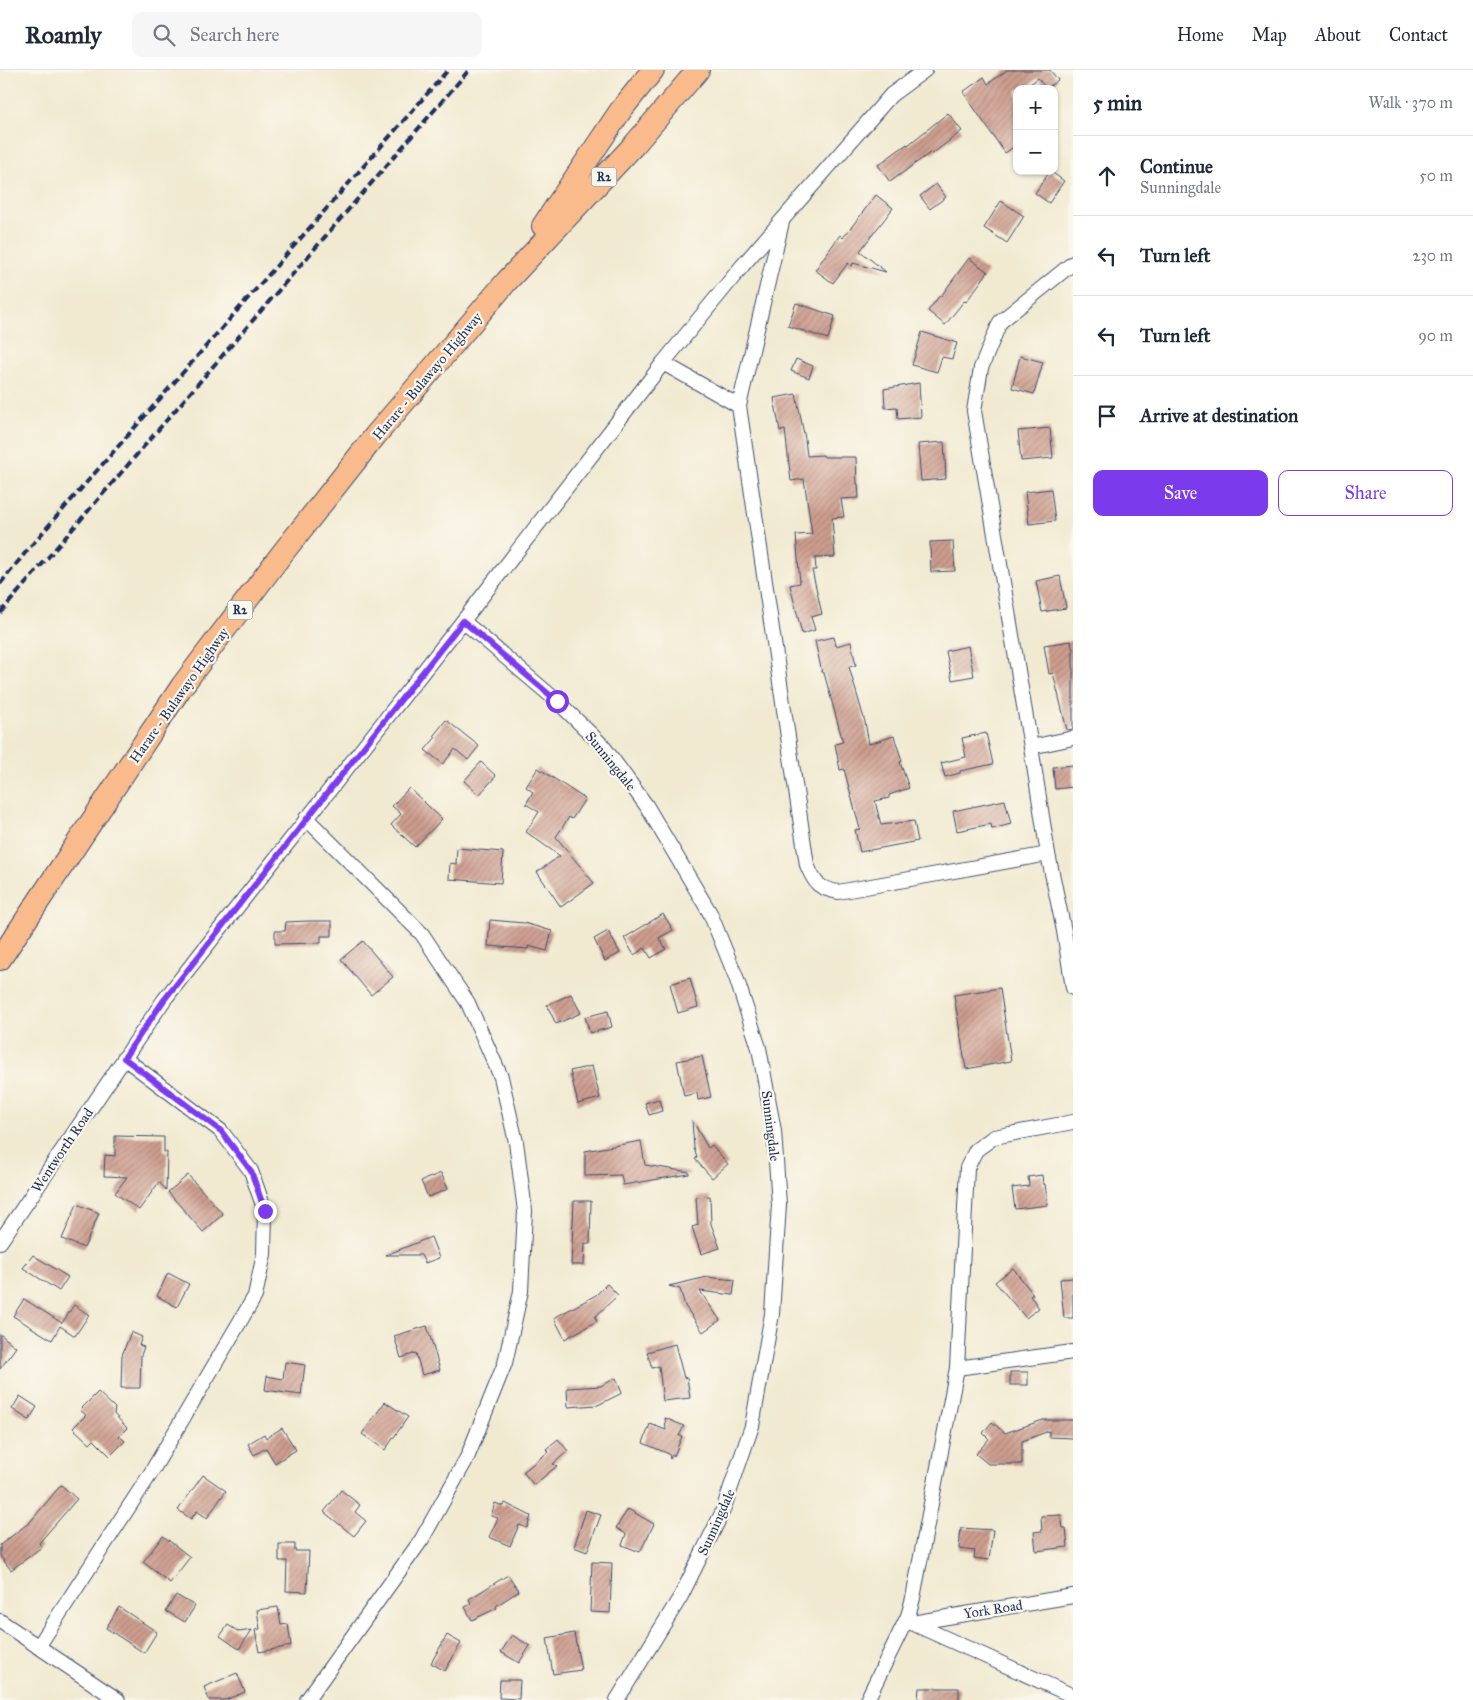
<!DOCTYPE html>
<html lang="en">
<head>
<meta charset="utf-8">
<style>
  body { margin:0; font-family:"IM FELL Great Primer",serif; background:#f6f6f7; color:#1f2937 }
  .controls { position:absolute; right:15px; top:15px; display:grid; overflow:hidden; border-radius:10px; box-shadow:0 1px 4px #0004 }
  .controls button { width:45px; height:45px; display:grid; place-items:center; padding:0; border:0; border-bottom:1px solid #e0e1e3; background:#fff; color:#1f2937; font:25px sans-serif }
  .stop { position:absolute; width:15px; height:15px; margin:-11px; border:4px solid #7c3aed; border-radius:50%; background:#fff }
  .stop.end { background:#7c3aed; border-color:#fff; box-shadow:0 1px 5px #0008 }
  .list { margin:0; padding:0; list-style:none }
  h2 { display:flex; justify-content:space-between; align-items:center; height:65px; margin:0; padding:0 20px; font-size:21px }
  h2 small { font-size:16px; font-weight:400; color:#747a83 }
  .list li { display:grid; grid-template-columns:32px 1fr auto; gap:15px; align-items:center; box-sizing:border-box; height:80px; padding:0 20px; border-top:1px solid #e0e1e3 }
  .list b { display:block; font-size:19px; white-space:nowrap }
  .list p { margin:0; font-size:16px; white-space:nowrap; color:#747a83 }
  .list em { font-size:16px; font-style:normal; color:#747a83 }
  .actions { display:flex; gap:10px; padding:15px 20px }
  .actions a { flex:1; padding:11px 0; border:1px solid #7c3aed; border-radius:10px; text-align:center; font-size:18px; color:#7c3aed }
  .actions .main { background:#7c3aed; color:#fff }
  .icon { flex:none; width:28px; height:28px; fill:none; stroke:currentColor; stroke-width:2; stroke-linecap:round; stroke-linejoin:round }
  .map { position:relative; flex:none; width:1073px; height:1630px; overflow:hidden }
  header { display:flex; align-items:center; gap:30px; box-sizing:border-box; height:70px; padding:0 25px; background:#fff; border-bottom:1px solid #e0e1e3 }
  header strong { font-size:24px }
  nav { display:flex; gap:28px; margin-inline-start:auto; font-size:18px }
  .search { width:350px; height:45px; background:#f6f6f7; display:flex; align-items:center; gap:12px; box-sizing:border-box; padding:0 18px; border-radius:10px; color:#747a83; font-size:19px }
  main { display:flex }
  aside { flex:1; background:#fff }
  .map>svg:first-child { display:block }
  .building { fill:url(#building-hatch) }
  .lines { fill:none; stroke-linecap:round; stroke-linejoin:round }
  .minor-casing { stroke:#3b4b6f; stroke-width:16 }
  .trunk-casing { stroke:#3b4b6f; stroke-width:24 }
  .minor { stroke:#fff; stroke-width:14 }
  .trunk { stroke:#fabb8c; stroke-width:22 }
  .rail { stroke:#1b2f5e; stroke-width:4; stroke-dasharray:8 4; stroke-linecap:butt }
  .route { stroke:#7c3aed; stroke-width:6 }
  .labels { text-anchor:middle; stroke-width:4.5; stroke-linejoin:round; paint-order:stroke }
  .shield { fill:#fbf7ec; stroke:#5e6b89; stroke-width:1 }
  .shield-label { font-size:12px; font-weight:bold; fill:#1b2f5e }
  .street-label { font-size:14px; fill:#1b2f5e; stroke:#fbf7ec }
</style>
</head>
<body>
<header>
<strong>Roamly</strong>
<div class="search"><svg class="icon" aria-label="search" viewBox="0 0 24 24"><circle cx="10" cy="10" r="6"/><path d="M15 15l6 6"/></svg>Search here</div>
<nav><a>Home</a><a>Map</a><a>About</a><a>Contact</a></nav>
</header>
<main>
<div class="map">
<svg width="1073" height="1630" viewBox="0 0 1073 1630">
  <defs>
    <pattern id="building-hatch" width="6" height="6" patternUnits="userSpaceOnUse" patternTransform="scale(1.25)"><rect width="6" height="6" fill="#ce9e8e"/><path d="M-1 1l2-2M0 6l6-6M5 7l2-2" fill="none" stroke="#a68177"/></pattern>
  </defs>
  <rect width="100%" height="100%" fill="#fbf7ec"/>
  <filter id="ink" filterUnits="userSpaceOnUse"><feTurbulence type="fractalNoise" baseFrequency=".02" numOctaves="2"/><feDisplacementMap in="SourceGraphic" scale="10" xChannelSelector="R" yChannelSelector="G"/><feConvolveMatrix kernelMatrix="1 2 1 2 8 2 1 2 1" color-interpolation-filters="sRGB"/></filter>
  <filter id="wash" filterUnits="userSpaceOnUse"><feTurbulence type="fractalNoise" baseFrequency=".0096" numOctaves="4" result="noise"/><feDisplacementMap in="SourceGraphic" scale="20" xChannelSelector="R" yChannelSelector="G"/><feGaussianBlur stdDeviation="1.12" result="paint"/><feColorMatrix in="noise" values="0 0 0 0 0 0 0 0 0 0 0 0 0 0 0 0 0 1.4 0 .05"/><feComposite in="paint" operator="in"/></filter>
  <g filter="url(#wash)">
    <rect width="100%" height="100%" fill="#f1ead1"/>
    <g id="blocks">
      <g class="building">
        <path d="M1007,0h43l8,10 -12,9 -8,-11 -14,11h-7v56l-12,8 -42,-61 21,-15 4,7z"/>
        <path d="M948,43l14,18 -30,23 -1,-2 -41,30 -12,-17 29,-21 1,1z"/>
        <path d="M1050,101l14,10 -15,22 -14,-10z"/>
        <path d="M936,114l10,13 -16,12 -10,-13z"/>
        <path d="M876,125l17,13 -33,43 26,21 -33,-9 -1,3 -4,-3 -15,20 -18,-13 25,-35 3,3z"/>
        <path d="M1001,131l23,15 -17,27 -23,-15z"/>
        <path d="M969,188l19,14 -22,30 -2,-1 -19,24 -17,-14 12,-16 1,1z"/>
        <path d="M796,233l39,13 -7,23 -40,-13z"/>
        <path d="M922,262l35,11 -5,16 -10,-2 -5,15 -25,-7z"/>
        <path d="M1020,286l23,6 -9,32 -22,-6z"/>
        <path d="M796,289l17,7 -4,12 -18,-7z"/>
        <path d="M919,313l2,34 -23,2 -1,-12 -12,1 -1,-19z"/>
        <path d="M796,324l9,45 2,17 16,-1 1,2h32l1,27h1l1,14 -18,1 3,18 -12,1 3,39 -20,1 1,12h-4l10,44 -11,3 4,13 -13,4 -12,-49 10,-2 -4,-48 16,-1 -8,-55 -13,2 -6,-51 -5,1 -6,-33z"/>
        <path d="M1050,358l3,30 -32,3 -3,-30z"/>
        <path d="M944,372l2,37 -25,2 -3,-37z"/>
        <path d="M1051,419l4,32 -26,3 -4,-32z"/>
        <path d="M953,471l2,30 -24,1 -1,-30z"/>
        <path d="M1060,506l6,32 -24,4 -6,-31z"/>
        <path d="M834,567l2,9 15,-4 5,23 -7,2 16,55 4,22 25,-8 8,25 -2,1 9,26 -20,7v3l-14,3 6,24 33,-4 4,20 -58,11 -5,-22 5,-1 -16,-60 -4,1 -5,-26 8,-2 -19,-69h-2l-7,-32z"/>
        <path d="M1071,571l2,10v78l-6,1 -14,-57 -4,1 -5,-29z"/>
        <path d="M968,576l6,30 -22,4 -6,-29z"/>
        <path d="M446,650l33,26 -11,14 -13,-11 -12,15 -18,-14 11,-13 -2,-2z"/>
        <path d="M986,663l7,31 -33,7v2l-15,4 -4,-14 25,-6 -4,-19z"/>
        <path d="M481,692l15,14 -17,19 -15,-14z"/>
        <path d="M1073,695v22l-18,2 -2,-22z"/>
        <path d="M538,698l47,31 -13,20 -3,-2 -13,20 38,46 -33,24 -24,-35 23,-16 -34,-24 13,-20 -13,-8 7,-12 -7,-5z"/>
        <path d="M409,718l33,31 -27,28 -24,-22 10,-11 -9,-8z"/>
        <path d="M1005,730l6,24 -19,5 -1,-5 -34,7 -4,-20z"/>
        <path d="M457,778l46,4 -2,31 -52,-4 1,-16 6,1z"/>
        <path d="M663,844l10,16 -14,8 7,11 -15,9 -6,-10 -11,7 -10,-17z"/>
        <path d="M490,850l34,3 28,8 -5,20 -19,-5v3l-40,-3z"/>
        <path d="M308,851h24v15h-11v7l-46,1v-13h10l1,-9z"/>
        <path d="M608,861l12,22 -15,8 -11,-22z"/>
        <path d="M363,871l30,36 -22,18 -30,-36z"/>
        <path d="M690,908l8,29 -20,6 -8,-29z"/>
        <path d="M1000,918l11,73 -45,8 -12,-74z"/>
        <path d="M571,924l10,19 -25,11 -9,-19z"/>
        <path d="M608,941l4,16 -22,6 -5,-16z"/>
        <path d="M702,986l9,41 -13,3 -1,-7 -13,3 -7,-35z"/>
        <path d="M592,996l8,32 -22,6 -8,-33z"/>
        <path d="M659,1029l3,12 -13,4 -4,-12z"/>
        <path d="M692,1050l16,28 4,-3 16,19 -16,14 -17,-19 2,-1 -3,-10z"/>
        <path d="M115,1066l49,1v15h3l-1,38 -7,-8 -20,28 -24,-17 12,-16 -23,-1 1,-21 10,1z"/>
        <path d="M641,1071l4,24 44,7v2l-66,11 -2,-10 -36,1v-25z"/>
        <path d="M441,1103l7,16 -20,8 -7,-16z"/>
        <path d="M188,1105l35,39 -20,18 -35,-40z"/>
        <path d="M1042,1105l1,9h2l3,21 -33,4 -3,-21 17,-2 -1,-9z"/>
        <path d="M710,1126l1,28 9,24 -19,6 -9,-27 6,-2 -2,-28z"/>
        <path d="M574,1131h17l-1,43 -5,-1 -1,22h-13z"/>
        <path d="M77,1134l22,9 -15,35 -22,-9z"/>
        <path d="M431,1167l8,21 -14,5 -4,-8h-35z"/>
        <path d="M33,1185l35,22 -9,14 -36,-23z"/>
        <path d="M1013,1198l20,26 -3,2 9,12 -13,10 -31,-36z"/>
        <path d="M168,1203l21,11 -12,23 -20,-11z"/>
        <path d="M707,1207l28,3 -2,15 -33,-4 20,29 -17,12 -18,-26 -5,-17 -11,-3z"/>
        <path d="M1073,1208v40h-9l-4,-39z"/>
        <path d="M607,1214l11,11 -23,22 2,4 -32,18 -11,-21 42,-23z"/>
        <path d="M24,1229l38,24 12,-18 15,10 -14,21 -15,-10 -8,14 -39,-24z"/>
        <path d="M427,1256l13,44 -18,5 -6,-22 -15,5 -7,-22z"/>
        <path d="M131,1262l11,5 -3,8 5,2 -3,8 -1,33h-19l1,-33z"/>
        <path d="M0,1264l16,13 -16,22z"/>
        <path d="M675,1274l9,34 3,-1 3,21 -27,3 -4,-35 -7,2 -5,-16z"/>
        <path d="M285,1292l20,3 -4,30 -36,-5 2,-14 16,3z"/>
        <rect x="1010" y="1302" width="18" height="13"/>
        <path d="M616,1308l6,15 -24,12 -30,2 -1,-19 34,-2z"/>
        <path d="M98,1322l17,16 -1,6 13,14 -8,8 6,5 -15,15 -16,-16 -4,4 -17,-16 13,-13 -6,-5z"/>
        <path d="M20,1326l17,11 -8,13 -17,-11z"/>
        <path d="M385,1332l23,15 -23,33 -23,-16z"/>
        <path d="M665,1348l19,8 -5,10h3l-8,20 -2,-1 -2,4 -1,-5 -26,-11 7,-19 16,6z"/>
        <path d="M1043,1350h30v18l-24,-1v-6l-27,10v23h-34l-12,-10 13,-15 -6,-6 9,-11 13,11z"/>
        <path d="M282,1358l14,22 -21,13 -9,-15 -12,7 -6,-11 16,-10 2,4z"/>
        <path d="M558,1369l10,12 -15,13 4,2 -23,19 -11,-13 25,-20 -2,-3z"/>
        <path d="M203,1405l23,16 -19,27 -10,-7 -6,8 -13,-9z"/>
        <path d="M61,1415l16,14 -38,44 3,4 -31,23 -11,-14v-11l30,-23z"/>
        <path d="M341,1420l19,15 -5,7 11,9 -12,15 -30,-24z"/>
        <path d="M495,1433l8,3 2,-3 26,13 -4,12 -8,-3 -9,21 -21,-9 9,-19 -7,-2z"/>
        <path d="M628,1439l26,15 -14,28 -18,-7 4,-11 -10,-6z"/>
        <path d="M586,1440l15,5 -14,37 -13,-5z"/>
        <path d="M1061,1445l2,13h3l2,19 -32,4 -2,-19 8,-1 -1,-15z"/>
        <path d="M961,1458l32,2 -4,30 -15,-2 1,-7 -16,-2z"/>
        <path d="M163,1466l27,21 -20,26 -27,-21z"/>
        <path d="M279,1474h16v7h14l-2,41 -21,-1 1,-30h-8z"/>
        <path d="M592,1492l20,1 -2,50 -20,-1z"/>
        <path d="M508,1505l11,16 -23,15 1,2 -25,12 -7,-13 6,-3 -2,-5z"/>
        <path d="M176,1525l19,11 -10,16 -19,-11z"/>
        <path d="M119,1537l38,25 -13,21 -38,-25z"/>
        <path d="M278,1537l3,18 7,-1 3,22 -32,6 -4,-22 5,-1 -3,-19z"/>
        <path d="M228,1555l11,7 13,-2 -13,19 -19,-13z"/>
        <path d="M574,1563l7,37 -28,4 -6,-36z"/>
        <path d="M447,1565l14,8 -16,28 -14,-8z"/>
        <path d="M512,1565l18,11 -11,17 -18,-11z"/>
        <path d="M237,1603l8,19 -20,8h-16l-5,-13z"/>
        <path d="M500,1610h20l-1,19 -20,-1z"/>
        <path d="M919,1618h40v12h-41z"/>
      </g>
    </g>
  </g>
  <g filter="url(#ink)">
    <use href="#blocks" fill-opacity="0" stroke="#3b4b6f" stroke-width="1"/>
    <g class="lines">
      <g class="minor-casing">
        <g id="minor">
          <path d="M663,293l76,43 43,-184"/>
          <path d="M739,336l68,459c8,19 11,23 31,27l210,-38 -17,-107 -57,-336 7,-43 19,-46 73,-59"/>
          <path d="M463,551l94,80 46,45 43,59 64,108 26,64 23,71 15,83 5,74 -7,109 -20,112 -30,87 -41,83 -64,104"/>
          <path d="M1031,677l42,-9"/>
          <path d="M306,748l116,116 46,69 33,74 15,65 9,69 -4,80 -16,72 -38,95 -45,81 -115,161"/>
          <path d="M1048,784l16,77 9,57"/>
          <path d="M0,1172l164,-242 299,-379 200,-258 80,-98 148,-170 34,-25"/>
          <path d="M957,1298l116,-16"/>
          <path d="M908,1546l4,7 161,73"/>
          <path d="M0,1551l118,79"/>
          <path d="M912,1553l161,-27"/>
          <path d="M38,1577l111,-171 106,-180 9,-42 1,-43 -14,-40 -30,-40 -97,-73"/>
          <path d="M867,1630l41,-84 5,-18 44,-230 10,-200 9,-18 18,-13 79,-15"/>
        </g>
      </g>
      <g class="trunk-casing">
        <g id="trunk">
          <path d="M543,156l78,-116 32,-40"/>
          <path d="M0,889l182,-273 99,-131 94,-119 132,-155 128,-137 63,-74"/>
        </g>
      </g>
      <use href="#minor" class="minor"/>
      <use href="#trunk" class="trunk"/>
      <g class="rail">
        <path d="M0,514l30,-37 418,-477"/>
        <path d="M0,543l469,-543"/>
      </g>
    </g>
  </g>
  <g class="lines" filter="url(#ink)">
    <path class="route" d="M265,1141l-14,-40 -30,-40 -97,-73 40,-58 299,-379 94,80"/>
  </g>
  <g class="labels">
    <g class="shield">
      <rect x="591.5" y="97.5" width="25" height="19" rx="4"/>
      <rect x="227.5" y="530.5" width="25" height="19" rx="4"/>
    </g>
    <g class="shield-label">
      <text x="604" y="111">R2</text>
      <text x="240" y="544">R2</text>
    </g>
    <g class="street-label">
      <text transform="translate(427 306) rotate(-50)" y="5">Harare - Bulawayo Highway</text>
      <text transform="translate(179 625) rotate(-55)" y="5">Harare - Bulawayo Highway</text>
      <text transform="translate(611 691) rotate(51)" y="5">Sunningdale</text>
      <text transform="translate(771 1056) rotate(83)" y="5">Sunningdale</text>
      <text transform="translate(62 1080) rotate(-56)" y="5">Wentworth Road</text>
      <text transform="translate(716 1452) rotate(-66)" y="5">Sunningdale</text>
      <text transform="translate(993 1539) rotate(-9)" y="5">York Road</text>
    </g>
  </g>
</svg>
<div class="controls">
<button>+</button>
<button>−</button>
</div>
<div class="stop" style="left:557px;top:631px"></div>
<div class="stop end" style="left:265px;top:1141px"></div>
</div>
<aside>
<h2>5 min<small>Walk · 370 m</small></h2>
<ul class="list">
<li><svg class="icon" aria-label="ahead" viewBox="0 0 24 24"><path d="M12 20V5M6 11l6-6 6 6"/></svg><div><b>Continue</b><p>Sunningdale</p></div><em>50 m</em></li>
<li><svg class="icon" aria-label="left" viewBox="0 0 24 24"><path d="M17 20v-9H6M10 6l-5 5 5 5"/></svg><div><b>Turn left</b></div><em>230 m</em></li>
<li><svg class="icon" aria-label="left" viewBox="0 0 24 24"><path d="M17 20v-9H6M10 6l-5 5 5 5"/></svg><div><b>Turn left</b></div><em>90 m</em></li>
<li><svg class="icon" aria-label="arrive" viewBox="0 0 24 24"><path d="M6 21V4h12l-3 4 3 4H6"/></svg><div><b>Arrive at destination</b></div></li>
</ul>
<div class="actions"><a class="main">Save</a><a>Share</a></div>
</aside>
</main>
</body>
</html>
